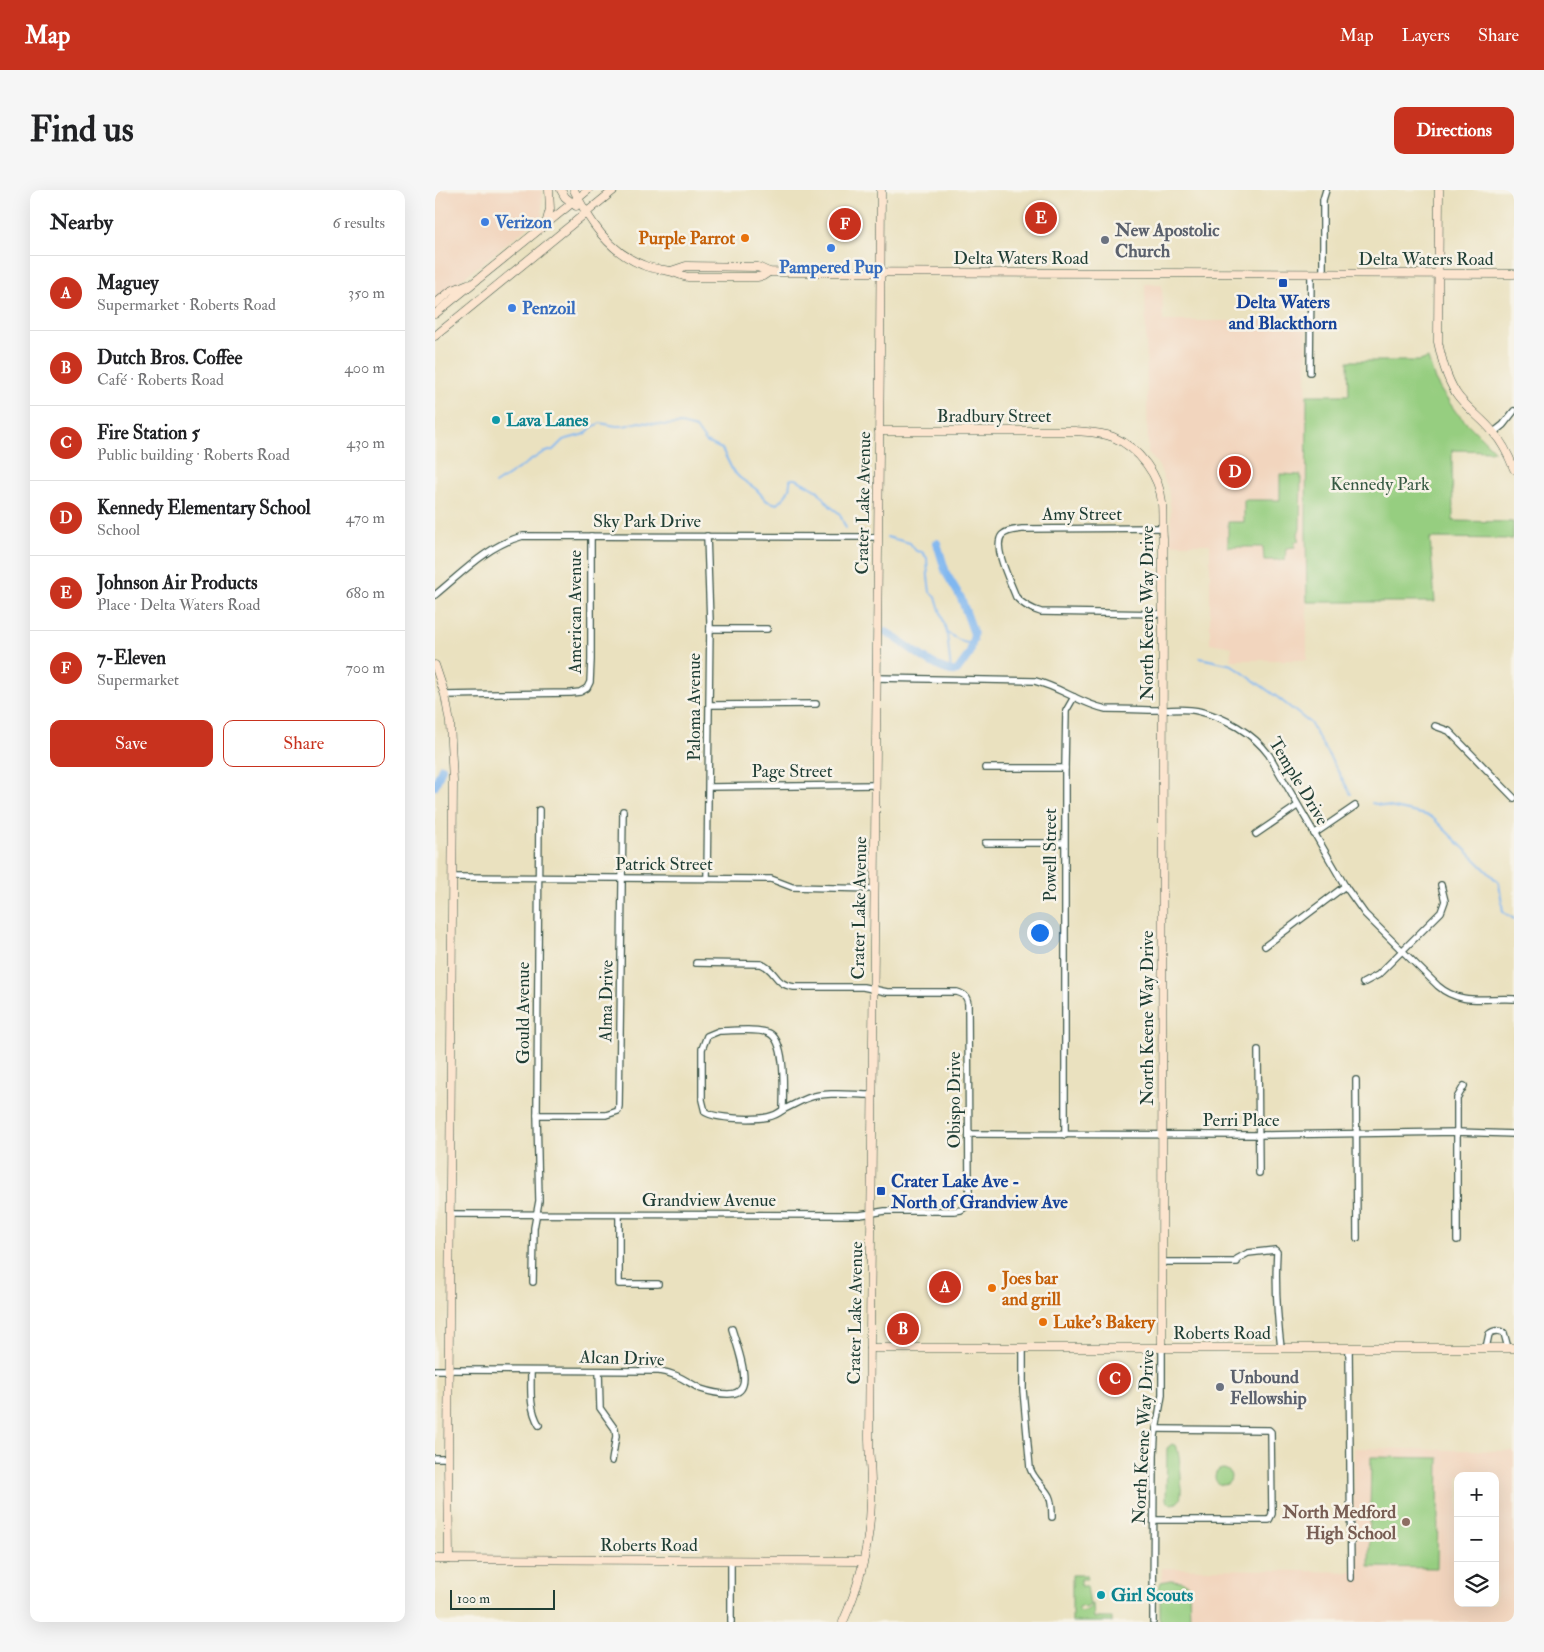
<!DOCTYPE html>
<html lang="en">
<head>
<meta charset="utf-8">
<style>
  body { margin:0; font-family:"IM FELL Double Pica",serif; background:#f6f6f6; color:#202124 }
  .controls { position:absolute; right:15px; bottom:15px; display:grid; overflow:hidden; border-radius:10px; box-shadow:0 5px 20px #0002 }
  .controls button { width:45px; height:45px; display:grid; place-items:center; padding:0; border:0; border-bottom:1px solid #e0e0e0; background:#fff; color:#202124; font:25px sans-serif }
  .scale { position:absolute; left:15px; bottom:12px; width:105px; box-sizing:border-box; padding-left:5px; border:2px solid #1f3d34; border-top:0; font-size:14px; line-height:18px; white-space:nowrap; color:#1f3d34; -webkit-text-stroke:4px #f7f3e8; paint-order:stroke }
  .you { position:absolute; left:604px; top:742px; width:18px; height:18px; margin:-12px; border:4px solid #fff; border-radius:50%; background:#1a73e8; box-shadow:0 0 0 8px #1a73e833 }
  .badge { display:grid; place-items:center; width:32px; height:32px; border-radius:50%; background:#c8321e; color:#fff; font-size:16px; font-weight:700 }
  .pin { position:absolute; translate:-50% -50%; border:2px solid #fff; box-shadow:0 1px 5px #0006 }
  .list { margin:0; padding:0; list-style:none }
  h2 { display:flex; justify-content:space-between; align-items:center; height:65px; margin:0; padding:0 20px; font-size:21px }
  h2 small { font-size:16px; font-weight:400; color:#757577 }
  .list li { display:grid; grid-template-columns:32px 1fr auto; gap:15px; align-items:center; box-sizing:border-box; height:75px; padding:0 20px; border-top:1px solid #e0e0e0 }
  .list b { display:block; font-size:19px; white-space:nowrap }
  .list p { margin:0; font-size:16px; white-space:nowrap; color:#757577 }
  .list em { font-size:16px; font-style:normal; color:#757577 }
  .actions { display:flex; gap:10px; padding:15px 20px }
  .actions a { flex:1; padding:11px 0; border:1px solid #c8321e; border-radius:10px; text-align:center; font-size:18px; color:#c8321e }
  .actions .main { background:#c8321e; color:#fff }
  .icon { flex:none; width:28px; height:28px; fill:none; stroke:currentColor; stroke-width:2; stroke-linecap:round; stroke-linejoin:round }
  .map { position:relative; flex:none; width:1079px; height:1432px; overflow:hidden; border-radius:10px }
  header { display:flex; align-items:center; gap:30px; box-sizing:border-box; height:70px; padding:0 25px; background:#c8321e; color:#fff }
  header strong { font-size:24px }
  nav { display:flex; gap:28px; margin-inline-start:auto; font-size:18px }
  .intro { display:flex; align-items:center; justify-content:space-between; box-sizing:border-box; height:120px; padding:0 30px }
  h1 { margin:0; font-size:35px }
  .button { padding:12px 22px; border-radius:10px; background:#c8321e; color:#fff; font-size:18px; font-weight:700 }
  main { display:flex; gap:30px; padding:0 30px }
  aside { flex:1; background:#fff; border-radius:10px; box-shadow:0 5px 20px #0002 }
  .map>svg:first-child { display:block }
  .built { fill:#f2d5be; fill-rule:evenodd }
  .green { fill:#96ce80; stroke:#5a865a }
  .lines { fill:none; stroke-linecap:round; stroke-linejoin:round }
  .stream { stroke:#80b7f0; stroke-width:2 }
  .canal { stroke:#80b7f0; stroke-width:8 }
  .street-casing { stroke:#3d5649; stroke-width:8 }
  .secondary-casing { stroke:#3d5649; stroke-width:9 }
  .street { stroke:#fff; stroke-width:5.5 }
  .secondary { stroke:#fce5cf; stroke-width:8 }
  .shop-dot { fill:#3f7fe0; stroke:#f7f3e8; stroke-width:2 }
  .food-dot { fill:#e8710a; stroke:#f7f3e8; stroke-width:2 }
  .worship-dot { fill:#6b7280; stroke:#f7f3e8; stroke-width:2 }
  .transit-dot { fill:#1a4fb4; stroke:#f7f3e8; stroke-width:2 }
  .culture-dot { fill:#0f9aa8; stroke:#f7f3e8; stroke-width:2 }
  .education-dot { fill:#8d6e63; stroke:#f7f3e8; stroke-width:2 }
  .labels { text-anchor:middle; stroke-width:5; stroke-linejoin:round; paint-order:stroke }
  .shop-label { font-size:18px; font-weight:bold; fill:#366cbe; stroke:#f7f3e8; text-anchor:start }
  .worship-label { font-size:18px; font-weight:bold; fill:#5b616d; stroke:#f7f3e8; text-anchor:start }
  .food-label { font-size:18px; font-weight:bold; fill:#c56008; stroke:#f7f3e8; text-anchor:start }
  .street-label { font-size:18px; fill:#1f3d34; stroke:#f7f3e8 }
  .transit-label { font-size:18px; font-weight:bold; fill:#164399; stroke:#f7f3e8 }
  .culture-label { font-size:18px; font-weight:bold; fill:#0d838f; stroke:#f7f3e8; text-anchor:start }
  .park-label { font-size:18px; fill:#375a43; stroke:#f7f3e8 }
  .education-label { font-size:18px; font-weight:bold; fill:#785e54; stroke:#f7f3e8; text-anchor:end }
</style>
</head>
<body>
<header>
<strong>Map</strong>
<nav><a>Map</a><a>Layers</a><a>Share</a></nav>
</header>
<div class="intro"><h1>Find us</h1><a class="button">Directions</a></div>
<main>
<aside>
<h2>Nearby<small>6 results</small></h2>
<ul class="list">
<li><span class="badge">A</span><div><b>Maguey</b><p>Supermarket · Roberts Road</p></div><em>350 m</em></li>
<li><span class="badge">B</span><div><b>Dutch Bros. Coffee</b><p>Café · Roberts Road</p></div><em>400 m</em></li>
<li><span class="badge">C</span><div><b>Fire Station 5</b><p>Public building · Roberts Road</p></div><em>430 m</em></li>
<li><span class="badge">D</span><div><b>Kennedy Elementary School</b><p>School</p></div><em>470 m</em></li>
<li><span class="badge">E</span><div><b>Johnson Air Products</b><p>Place · Delta Waters Road</p></div><em>680 m</em></li>
<li><span class="badge">F</span><div><b>7-Eleven</b><p>Supermarket</p></div><em>700 m</em></li>
</ul>
<div class="actions"><a class="main">Save</a><a>Share</a></div>
</aside>
<div class="map">
<svg width="1079" height="1432" viewBox="0 0 1079 1432">
  <rect width="100%" height="100%" fill="#f7f3e8"/>
  <filter id="ink" filterUnits="userSpaceOnUse"><feTurbulence type="fractalNoise" baseFrequency=".02" numOctaves="2"/><feDisplacementMap in="SourceGraphic" scale="10" xChannelSelector="R" yChannelSelector="G"/><feConvolveMatrix kernelMatrix="1 2 1 2 8 2 1 2 1" color-interpolation-filters="sRGB"/></filter>
  <filter id="wash" filterUnits="userSpaceOnUse"><feTurbulence type="fractalNoise" baseFrequency=".0096" numOctaves="4" result="noise"/><feDisplacementMap in="SourceGraphic" scale="20" xChannelSelector="R" yChannelSelector="G"/><feGaussianBlur stdDeviation="1.12" result="paint"/><feColorMatrix in="noise" values="0 0 0 0 0 0 0 0 0 0 0 0 0 0 0 0 0 1.4 0 .05"/><feComposite in="paint" operator="in"/></filter>
  <g filter="url(#wash)">
    <rect width="100%" height="100%" fill="#eae1bf"/>
    <g class="built">
      <path d="M0,0h107v26l-107,84z"/>
      <path d="M710,94h17l1,37h143l1,339h-77l2,-13 -22,-4v-99h-40l1,-33 -3,-22 -9,-23 -11,-14z"/>
      <path d="M919,1258l160,3v171h-353l1,-54 191,4zM1023,1286h37v127h-37z"/>
    </g>
    <g class="green">
      <path d="M993,168l7,22 7,12 14,20 39,39 -43,-1 1,71 60,1v17l-83,-1 5,64h-128l-1,-69 1,-138h42l-1,-34h72z"/>
      <path d="M845,284l21,1 -1,54 -2,4 1,7 -4,2v5l-9,1 -1,12h-21l-1,-13h-35v-25h16v-22h36z"/>
      <path d="M737,1254c2,1 3,1 4,2 4,5 7,46 4,53 -2,4 -5,5 -10,5l-4,-4 1,-52z"/>
      <path d="M936,1267l68,1 -2,110 -68,-1z"/>
      <circle cx="788" cy="1287" r="8"/>
      <path d="M637,1385h15v4h-6v7h6l3,19 -4,3 -4,-2 -3,1v4c5,2 11,-2 13,-7h1l1,14h18v4h-40z"/>
      <path d="M735,1390l12,1 7,5 1,36h-30v-21l-2,-4 1,-9 2,-6z"/>
    </g>
    <g class="lines">
      <g class="stream">
        <path d="M60,294l47,-31 11,-3 10,-10 22,-6 6,-6 9,-5 16,3h8l15,-4 25,3 17,-1 15,4 10,14 16,7 11,22 7,7 16,11 11,12 10,3c8,-6 14,-13 13,-24l2,-1h4l22,12 13,16 8,6 7,15"/>
        <path d="M452,347l23,6 6,8 6,1 5,6 1,19 2,15 6,5 11,36 16,9 9,2 5,-3"/>
        <path d="M512,444l4,37"/>
        <path d="M765,468l32,7 45,32 33,26 41,71"/>
        <path d="M937,613l58,13 5,4 64,63 4,29 11,7"/>
      </g>
      <g class="canal">
        <path d="M451,442c17,9 53,42 71,39l13,-18 4,-19 -13,-36 -15,-25 -9,-30"/>
        <path d="M0,596l7,-18"/>
      </g>
    </g>
  </g>
  <g filter="url(#ink)">
    <g class="lines">
      <g class="street-casing">
        <g id="street">
          <path d="M888,84v-74l3,-10"/>
          <path d="M875,182l1,-98"/>
          <path d="M1059,242l9,-7 11,-14"/>
          <path d="M727,338l-140,1c-7,1 -15,1 -20,6 -10,12 9,48 14,62 7,8 15,12 25,15l122,2"/>
          <path d="M272,346l3,86 -3,257"/>
          <path d="M0,405c27,-22 53,-50 88,-59l354,1"/>
          <path d="M275,439h57"/>
          <path d="M441,488l159,3c25,6 46,23 71,28 18,0 36,1 54,1 13,0 26,-2 38,1 27,6 55,22 71,44l76,131 20,28 73,72c23,20 49,11 76,13"/>
          <path d="M10,505l126,-2 9,-1 7,-4 3,-6 1,-22v-124"/>
          <path d="M275,515l106,-1"/>
          <path d="M1000,536l14,5 65,67"/>
          <path d="M550,578h80"/>
          <path d="M274,597l166,-2"/>
          <path d="M821,644l41,-28"/>
          <path d="M879,644l41,-28"/>
          <path d="M550,653h79"/>
          <path d="M17,687l313,2h6l21,8 82,2"/>
          <path d="M830,756l80,-60"/>
          <path d="M928,793l15,-8 63,-63 4,-11 -4,-16"/>
          <path d="M284,841c14,0 38,-3 50,2 18,8 14,60 14,77 -4,3 -10,6 -15,7 -14,3 -51,2 -63,-5l-3,-12v-51l5,-13z"/>
          <path d="M823,860l1,123"/>
          <path d="M921,890l1,158"/>
          <path d="M348,920c8,-4 17,-9 25,-12 19,-7 44,-3 64,-3"/>
          <path d="M102,925h69l12,-4 1,-5 4,-295"/>
          <path d="M534,944l290,1 198,-3 57,2"/>
          <path d="M630,945v-367l1,-57 8,-14"/>
          <path d="M15,1024l410,1 25,-4h69l7,-1 6,-4 2,-13 -1,-189c-1,-8 -4,-10 -11,-12h-70l-24,-5h-69c-21,-3 -17,-17 -33,-23l-65,-1"/>
          <path d="M184,1025v69h39"/>
          <path d="M1022,1050v-142l7,-12"/>
          <path d="M727,1072h75v-3l11,-6 27,-3 2,2c-2,32 0,63 4,96"/>
          <path d="M98,1092l1,-54 5,-27 -2,-86 2,-305"/>
          <path d="M914,1158l2,230"/>
          <path d="M1051,1158l3,-14c5,-4 10,-4 15,-1l4,15"/>
          <path d="M588,1159v41l7,78c4,12 13,17 19,28 3,6 3,14 3,21"/>
          <path d="M0,1180l224,1c20,3 26,10 42,18 9,3 17,5 27,5 6,0 13,-2 15,-9 4,-13 -7,-42 -11,-56"/>
          <path d="M96,1181c0,19 -2,37 8,54"/>
          <path d="M164,1181l1,37 15,21 1,7 -4,25"/>
          <path d="M0,1268h13"/>
          <path d="M719,1330h115l3,-6 -1,-82 -2,-2 -113,-1"/>
          <path d="M296,1432v-62"/>
          <path d="M718,1432l1,-167 1,-19 7,-41v-47"/>
        </g>
      </g>
      <g class="secondary-casing">
        <g id="secondary">
          <path d="M126,0l4,7 11,9"/>
          <path d="M139,0c15,31 35,62 69,75 9,4 17,4 26,6 7,1 12,5 19,6h69l6,-1 6,-4"/>
          <path d="M1004,0l-1,152c4,18 8,35 18,51 10,15 26,25 37,39 10,11 16,24 21,37"/>
          <path d="M111,34l4,-15 -1,-19"/>
          <path d="M236,81l15,-5 72,1 11,5 745,2"/>
          <path d="M0,114l16,-13 17,-7"/>
          <path d="M0,124l153,-124"/>
          <path d="M0,146l179,-146"/>
          <path d="M444,241h196c13,1 26,1 38,6 26,11 47,39 49,66 1,12 0,24 1,35l-1,810"/>
          <path d="M0,475l10,30 5,28 3,58 -5,677 1,101"/>
          <path d="M435,1158h644"/>
          <path d="M0,1369l428,2"/>
          <path d="M408,1432c17,-38 27,-79 28,-121 1,-22 -2,-44 -2,-66l11,-1084 1,-161"/>
        </g>
      </g>
      <use href="#street" class="street"/>
      <use href="#secondary" class="secondary"/>
    </g>
  </g>
  <g class="shop-dot">
    <circle cx="50" cy="32" r="5"/>
    <circle cx="396" cy="58" r="5"/>
    <circle cx="77" cy="118" r="5"/>
  </g>
  <g class="food-dot">
    <circle cx="310" cy="48" r="5"/>
    <circle cx="557" cy="1098" r="5"/>
    <circle cx="608" cy="1132" r="5"/>
  </g>
  <g class="worship-dot">
    <circle cx="670" cy="50" r="5"/>
    <circle cx="785" cy="1197" r="5"/>
  </g>
  <g class="transit-dot">
    <rect x="843" y="88" width="10" height="10" rx="2.5"/>
    <rect x="441" y="996" width="10" height="10" rx="2.5"/>
  </g>
  <g class="culture-dot">
    <circle cx="61" cy="230" r="5"/>
    <circle cx="666" cy="1405" r="5"/>
  </g>
  <circle class="education-dot" cx="971" cy="1332" r="5"/>
  <g class="labels">
    <g class="shop-label">
      <text x="60" y="38">Verizon</text>
      <text x="396" y="83" text-anchor="middle">Pampered Pup</text>
      <text x="87" y="124">Penzoil</text>
    </g>
    <g class="worship-label">
      <text x="680" y="46">New Apostolic<tspan x="680" dy="21">Church</tspan></text>
      <text x="795" y="1193">Unbound<tspan x="795" dy="21">Fellowship</tspan></text>
    </g>
    <g class="food-label">
      <text x="300" y="54" text-anchor="end">Purple Parrot</text>
      <text x="567" y="1094">Joes bar<tspan x="567" dy="21">and grill</tspan></text>
      <text x="618" y="1138">Luke's Bakery</text>
    </g>
    <g class="street-label">
      <text x="586" y="74">Delta Waters Road</text>
      <text x="991" y="75">Delta Waters Road</text>
      <text x="559" y="232">Bradbury Street</text>
      <text transform="translate(428 313) rotate(-89)" y="6">Crater Lake Avenue</text>
      <text x="647" y="330">Amy Street</text>
      <text x="212" y="337">Sky Park Drive</text>
      <text transform="translate(140 422) rotate(-90)" y="6">American Avenue</text>
      <text transform="translate(712 423) rotate(-90)" y="6">North Keene Way Drive</text>
      <text transform="translate(259 517) rotate(-90)" y="6">Paloma Avenue</text>
      <text x="357" y="587">Page Street</text>
      <text transform="translate(864 591) rotate(59)" y="6">Temple Drive</text>
      <text transform="translate(615 665) rotate(-90)" y="6">Powell Street</text>
      <text x="229" y="680">Patrick Street</text>
      <text transform="translate(424 718) rotate(-89)" y="6">Crater Lake Avenue</text>
      <text transform="translate(171 811) rotate(-89)" y="6">Alma Drive</text>
      <text transform="translate(88 823) rotate(-90)" y="6">Gould Avenue</text>
      <text transform="translate(712 828) rotate(-90)" y="6">North Keene Way Drive</text>
      <text transform="translate(519 910) rotate(-90)" y="6">Obispo Drive</text>
      <text x="806" y="936">Perri Place</text>
      <text x="274" y="1016">Grandview Avenue</text>
      <text transform="translate(420 1123) rotate(-89)" y="6">Crater Lake Avenue</text>
      <text x="787" y="1149">Roberts Road</text>
      <text transform="translate(187 1168) rotate(2)" y="6">Alcan Drive</text>
      <text transform="translate(708 1247) rotate(-87)" y="6">North Keene Way Drive</text>
      <text x="214" y="1361">Roberts Road</text>
    </g>
    <g class="transit-label">
      <text x="848" y="118">Delta Waters<tspan x="848" dy="21">and Blackthorn</tspan></text>
      <text x="456" y="997" text-anchor="start">Crater Lake Ave -<tspan x="456" dy="21">North of Grandview Ave</tspan></text>
    </g>
    <g class="culture-label">
      <text x="71" y="236">Lava Lanes</text>
      <text x="676" y="1411">Girl Scouts</text>
    </g>
    <g class="park-label">
      <text x="945" y="300">Kennedy Park</text>
    </g>
    <g class="education-label">
      <text x="961" y="1328">North Medford<tspan x="961" dy="21">High School</tspan></text>
    </g>
  </g>
</svg>
<div class="controls">
<button>+</button>
<button>−</button>
<button><svg class="icon" aria-label="layers" viewBox="0 0 24 24"><path d="M12 4l9 5-9 5-9-5zM3 14l9 5 9-5"/></svg></button>
</div>
<div class="scale">100 m</div>
<div class="you"></div>
<div class="pin badge" style="left:510px;top:1097px">A</div>
<div class="pin badge" style="left:468px;top:1139px">B</div>
<div class="pin badge" style="left:680px;top:1189px">C</div>
<div class="pin badge" style="left:800px;top:282px">D</div>
<div class="pin badge" style="left:606px;top:28px">E</div>
<div class="pin badge" style="left:410px;top:34px">F</div>
</div>
</main>
</body>
</html>
